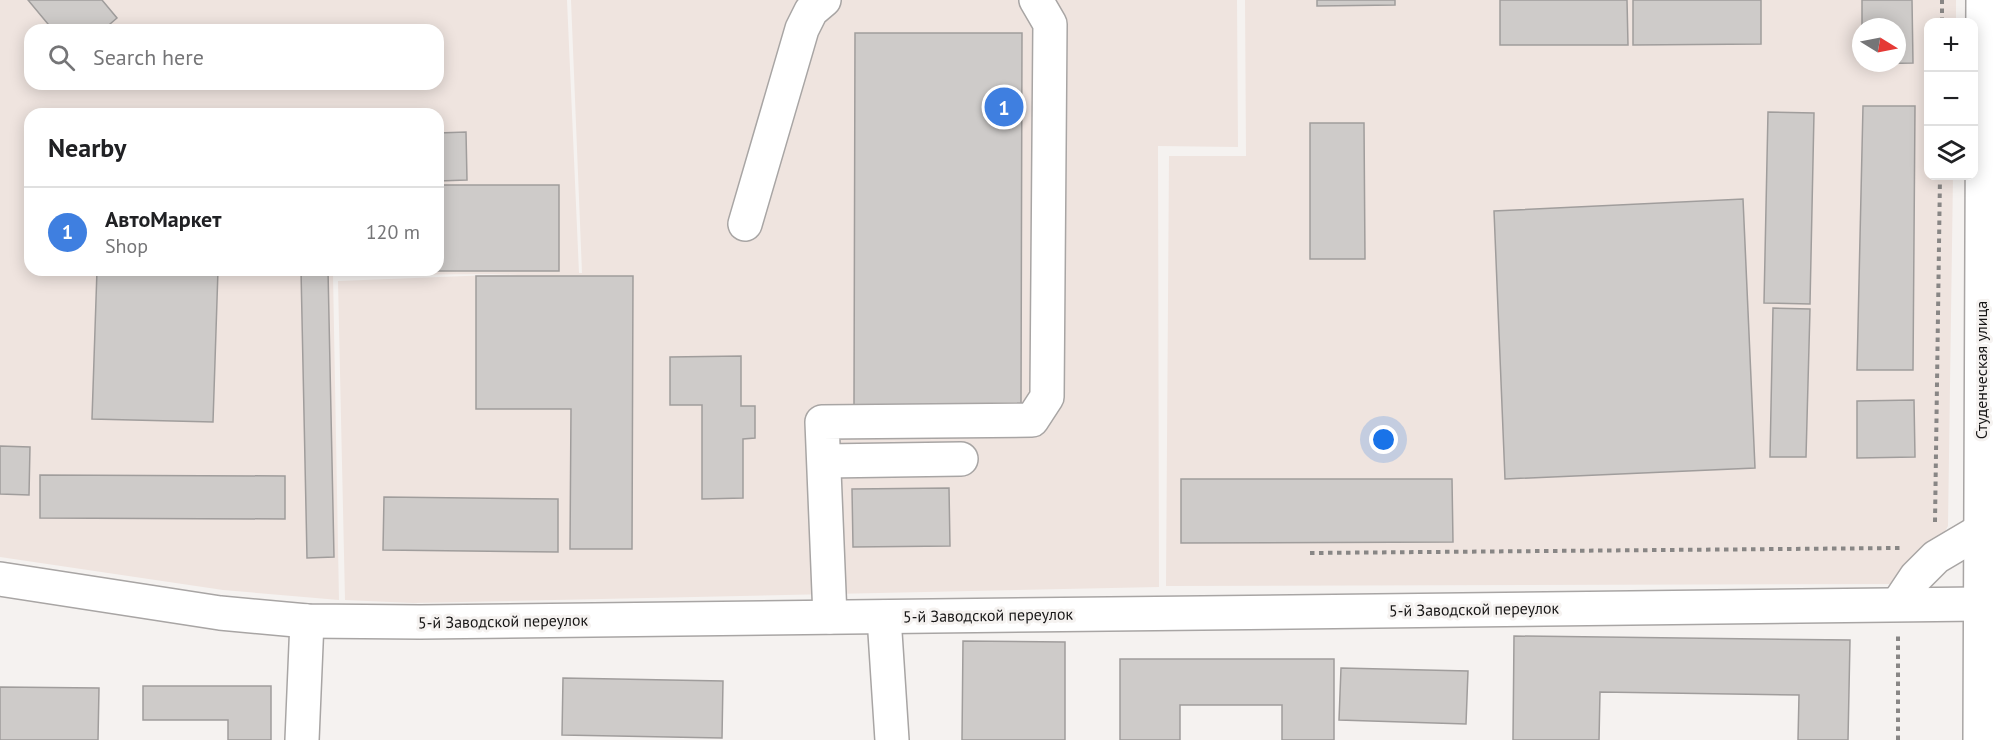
<!DOCTYPE html>
<html lang="en">
<head>
<meta charset="utf-8">
<style>
  body { margin:0; font-family:"PT Sans",sans-serif; background:#f6f6f6; color:#202124 }
  .controls { position:absolute; right:18px; top:18px; display:grid; overflow:hidden; border-radius:12px; box-shadow:0 3px 15px #0003 }
  .controls button { width:54px; height:54px; display:grid; place-items:center; padding:0; border:0; border-bottom:2px solid #e0e0e0; background:#fff; color:#202124; font:30px sans-serif }
  .compass { position:absolute; left:1852px; top:18px; width:54px; height:54px; border-radius:50%; background:#fff; box-shadow:0 3px 15px #0003; rotate:100deg }
  .you { position:absolute; left:1384px; top:440px; width:21px; height:21px; margin:-15px; border:4px solid #fff; border-radius:50%; background:#1a73e8; box-shadow:0 0 0 9px #1a73e833 }
  .badge { display:grid; place-items:center; width:39px; height:39px; border-radius:50%; background:#ea580c; color:#fff; font-size:20px; font-weight:700 }
  .pin { position:absolute; translate:-50% -50%; border:3px solid #fff; box-shadow:0 2px 6px #0006 }
  .list { margin:0; padding:0; list-style:none }
  h2 { display:flex; justify-content:space-between; align-items:center; height:78px; margin:0; padding:0 24px; font-size:26px }
  h2 small { font-size:20px; font-weight:400; color:#757577 }
  .list li { display:grid; grid-template-columns:39px 1fr auto; gap:18px; align-items:center; box-sizing:border-box; height:90px; padding:0 24px; border-top:2px solid #e0e0e0 }
  .list b { display:block; font-size:22px; white-space:nowrap }
  .list p { margin:0; font-size:20px; white-space:nowrap; color:#757577 }
  .list em { font-size:20px; font-style:normal; color:#757577 }
  .icon { flex:none; width:33px; height:33px; fill:none; stroke:currentColor; stroke-width:2; stroke-linecap:round; stroke-linejoin:round }
  .map { position:relative; flex:none; width:1996px; height:740px; overflow:hidden }
  .search { position:absolute; background:#fff; box-shadow:0 3px 15px #0003; left:24px; top:24px; width:420px; height:66px; display:flex; align-items:center; gap:15px; box-sizing:border-box; padding:0 21px; border-radius:18px; color:#757577; font-size:22px }
  .panel { position:absolute; background:#fff; box-shadow:0 3px 15px #0003; left:24px; top:108px; width:420px; height:168px; border-radius:18px }
  .map>svg:first-child { display:block }
  .built { fill:#efe4df; fill-rule:evenodd }
  .building { fill:#cecbc9; stroke:#a09d9c; stroke-width:1.5 }
  .lines { fill:none; stroke-linecap:round; stroke-linejoin:round }
  .minor-casing { stroke:#a8a5a4; stroke-width:36 }
  .major-casing { stroke:#a8a5a4; stroke-width:36 }
  .path { stroke:#888685; stroke-width:4; stroke-dasharray:4.5 4.5; stroke-linecap:butt }
  .minor { stroke:#fff; stroke-width:33 }
  .major { stroke:#fff; stroke-width:33 }
  .labels { text-anchor:middle; stroke-width:6; stroke-linejoin:round; paint-order:stroke }
  .street-label { font-size:16px; fill:#171616; stroke:#f5f2f0 }
</style>
</head>
<body>
<div class="map">
<svg width="1996" height="740" viewBox="0 0 1996 740">
  <rect width="100%" height="100%" fill="#f5f2f0"/>
  <g class="built">
    <path d="M0,0h567l12,273h3l-11,-273h666l1,147 -80,-1 1,441 -746,16 -68,-3 -7,-319 180,-7 -185,1 6,325 -116,-10 -223,-33zM30,30h408v54h-408zM30,114h408v156h-408z"/>
    <path d="M1245,0h711v22h-28v154h25l-5,350 -10,18 -46,40 -726,2 3,-430h77zM1861,27h36v36h-36z"/>
  </g>
  <g class="building">
    <path d="M28,0h74l15,18 -14,12h-50z"/>
    <path d="M1317,0h78v5l-78,1z"/>
    <path d="M1500,0h127l1,45h-128z"/>
    <path d="M1633,0h128v44l-128,1z"/>
    <path d="M1862,0h50l1,63 -51,1 35,-1v-36h-35z"/>
    <path d="M855,33h167l-1,373h-167z"/>
    <path d="M1863,106h52l-2,264h-56z"/>
    <path d="M1768,112l46,1 -4,191 -46,-1z"/>
    <path d="M1310,123h54l1,136h-55z"/>
    <path d="M466,132l1,48 -29,1v-48z"/>
    <path d="M438,185h121v86h-225l104,-1z"/>
    <path d="M1743,199l12,269 -250,11 -11,-268z"/>
    <path d="M97,270h121l-5,152 -121,-3z"/>
    <path d="M301,270h27l6,287 -27,1z"/>
    <path d="M476,276h157l-1,273h-62l1,-140h-95z"/>
    <path d="M1773,308l37,1 -4,148h-36z"/>
    <path d="M741,356v50h14v32l-12,1v59l-41,1v-94h-32v-48z"/>
    <path d="M1914,400l1,57 -58,1v-57z"/>
    <path d="M0,446l30,1 -1,48 -29,-1z"/>
    <path d="M40,475l245,1v43l-245,-1z"/>
    <path d="M1181,479h271l1,63 -272,1z"/>
    <path d="M949,488l1,58 -97,1 -1,-58z"/>
    <path d="M384,497l174,2v53l-175,-2z"/>
    <path d="M1514,636l336,4 -2,100h-50l1,-45 -199,-3 -1,48h-86z"/>
    <path d="M963,641l102,1v98h-103z"/>
    <path d="M1120,659h214v81h-52v-35h-102v35h-60z"/>
    <path d="M1341,668l127,3 -2,53 -127,-4z"/>
    <path d="M563,678l160,3 -1,57 -160,-3z"/>
    <path d="M143,686h128v54h-43v-20h-85z"/>
    <path d="M0,687l99,1 -1,52h-98z"/>
  </g>
  <g class="lines">
    <g class="minor-casing">
      <g id="minor">
        <path d="M745,224l57,-195 9,-18 13,-11"/>
        <path d="M825,461l136,-2"/>
        <path d="M0,579l220,34 87,8 113,1 1560,-18"/>
        <path d="M1898,604l18,-27 20,-20 44,-26"/>
        <path d="M830,617l-8,-195 210,-2 15,-23 3,-373 -14,-24"/>
        <path d="M884,617l8,123"/>
        <path d="M302,740l5,-119"/>
      </g>
    </g>
    <g class="major-casing">
      <path id="major" d="M1980,740l3,-740"/>
    </g>
    <g class="path">
      <path d="M1942,22v-22"/>
      <path d="M1935,522l5,-346"/>
      <path d="M1310,553l590,-5"/>
      <path d="M1898,740v-104"/>
    </g>
    <use href="#minor" class="minor"/>
    <use href="#major" class="major"/>
  </g>
  <g class="labels">
    <g class="street-label">
      <text transform="translate(1981 370) rotate(-90)" y="6">Студенческая улица</text>
      <text transform="translate(1474 609) rotate(-1)" y="6">5-й Заводской переулок</text>
      <text transform="translate(988 615) rotate(-1)" y="6">5-й Заводской переулок</text>
      <text transform="translate(503 621) rotate(-1)" y="6">5-й Заводской переулок</text>
    </g>
  </g>
</svg>
<div class="controls">
<button>+</button>
<button>−</button>
<button><svg class="icon" aria-label="layers" viewBox="0 0 24 24"><path d="M12 4l9 5-9 5-9-5zM3 14l9 5 9-5"/></svg></button>
</div>
<svg class="compass" viewBox="-18 -18 36 36"><path d="M0-13l5 13h-10z" fill="#e53935"/><path d="M0 13l5-13h-10z" fill="#757577"/></svg>
<div class="you"></div>
<div class="pin badge" style="left:1004px;top:107px;background:#3f7fe0">1</div>
<div class="search"><svg class="icon" aria-label="search" viewBox="0 0 24 24"><circle cx="10" cy="10" r="6"/><path d="M15 15l6 6"/></svg>Search here</div>
<section class="panel">
<h2>Nearby<small></small></h2>
<ul class="list">
<li><span class="badge" style="background:#3f7fe0">1</span><div><b>АвтоМаркет</b><p>Shop</p></div><em>120 m</em></li>
</ul>
</section>
</div>
</body>
</html>
